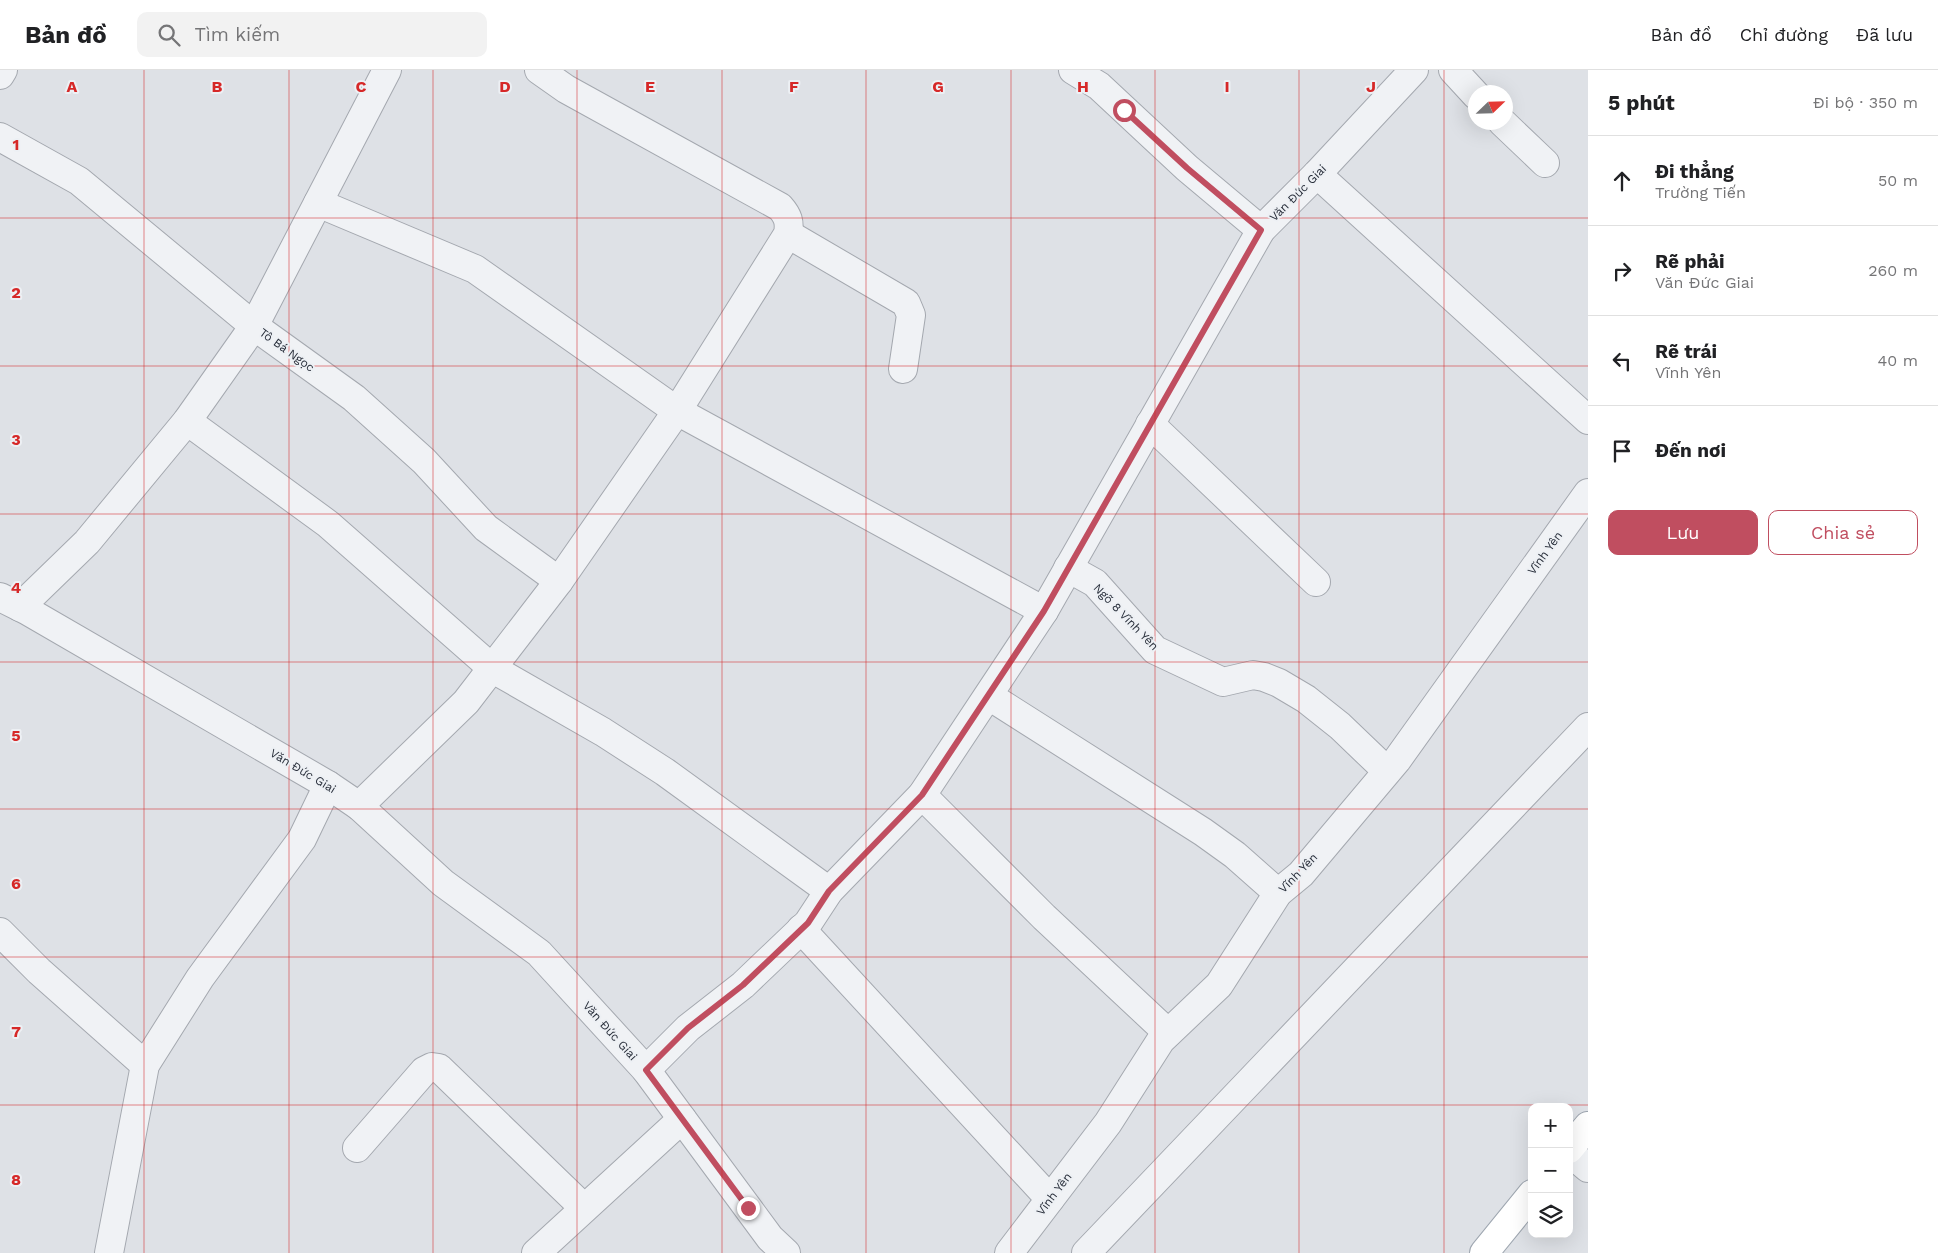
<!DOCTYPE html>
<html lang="vi">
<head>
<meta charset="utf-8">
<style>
  body { margin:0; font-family:"Work Sans",sans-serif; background:#f2f2f2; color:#202124 }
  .controls { position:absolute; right:15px; bottom:15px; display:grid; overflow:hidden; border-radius:10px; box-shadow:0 5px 20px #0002 }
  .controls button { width:45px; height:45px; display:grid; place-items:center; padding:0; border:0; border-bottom:1px solid #e0e0e0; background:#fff; color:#202124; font:25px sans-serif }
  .compass { position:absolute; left:1468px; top:15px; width:45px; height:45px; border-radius:50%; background:#fff; box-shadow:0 5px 20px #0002; rotate:67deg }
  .stop { position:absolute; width:15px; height:15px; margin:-11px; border:4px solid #c04e60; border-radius:50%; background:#fff }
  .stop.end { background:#c04e60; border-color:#fff; box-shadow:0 1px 5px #0008 }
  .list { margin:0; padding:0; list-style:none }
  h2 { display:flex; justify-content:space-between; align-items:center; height:65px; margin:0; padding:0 20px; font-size:21px }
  h2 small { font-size:16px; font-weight:400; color:#757577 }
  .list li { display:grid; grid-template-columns:32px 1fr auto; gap:15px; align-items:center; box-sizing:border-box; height:90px; padding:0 20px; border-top:1px solid #e0e0e0 }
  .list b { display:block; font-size:19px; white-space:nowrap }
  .list p { margin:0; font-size:16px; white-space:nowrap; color:#757577 }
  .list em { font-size:16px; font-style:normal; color:#757577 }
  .actions { display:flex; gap:10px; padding:15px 20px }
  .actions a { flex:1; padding:11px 0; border:1px solid #c04e60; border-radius:10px; text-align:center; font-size:18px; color:#c04e60 }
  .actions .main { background:#c04e60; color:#fff }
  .icon { flex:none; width:28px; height:28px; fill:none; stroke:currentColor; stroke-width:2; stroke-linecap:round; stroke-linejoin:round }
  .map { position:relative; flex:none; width:1588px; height:1183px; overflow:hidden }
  header { display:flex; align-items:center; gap:30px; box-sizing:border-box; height:70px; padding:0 25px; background:#fff; border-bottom:1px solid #e0e0e0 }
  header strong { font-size:24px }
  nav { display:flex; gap:28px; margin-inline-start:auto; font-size:18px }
  .search { width:350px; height:45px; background:#f2f2f2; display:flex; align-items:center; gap:12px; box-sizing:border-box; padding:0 18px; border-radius:10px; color:#757577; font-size:19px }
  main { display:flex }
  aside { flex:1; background:#fff }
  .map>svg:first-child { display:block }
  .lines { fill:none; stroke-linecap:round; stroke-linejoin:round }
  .minor-casing { stroke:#a4a8af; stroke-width:30 }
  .major-casing { stroke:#9ea6b0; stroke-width:30 }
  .minor { stroke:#f0f2f5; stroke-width:28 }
  .major { stroke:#fff; stroke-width:28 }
  .route { stroke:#c04e60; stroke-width:6 }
  .grid { fill:none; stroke:#d62828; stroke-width:1; stroke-opacity:0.55 }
  .labels { text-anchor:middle; stroke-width:4; stroke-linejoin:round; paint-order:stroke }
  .street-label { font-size:12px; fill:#292f3b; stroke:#edf0f4 }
  .grid-label { font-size:16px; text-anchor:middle; font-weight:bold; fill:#d62828; stroke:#edf0f4; stroke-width:4; stroke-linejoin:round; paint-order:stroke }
</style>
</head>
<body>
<header>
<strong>Bản đồ</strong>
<div class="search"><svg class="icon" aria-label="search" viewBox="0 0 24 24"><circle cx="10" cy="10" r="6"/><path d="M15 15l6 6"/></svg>Tìm kiếm</div>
<nav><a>Bản đồ</a><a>Chỉ đường</a><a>Đã lưu</a></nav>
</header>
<main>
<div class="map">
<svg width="1588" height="1183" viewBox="0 0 1588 1183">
  <rect width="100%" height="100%" fill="#dee1e6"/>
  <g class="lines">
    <g class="minor-casing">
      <g id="minor">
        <path d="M1073,0l26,16 88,82 74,62"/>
        <path d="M1453,0l23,25"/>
        <path d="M0,5l3,-5"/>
        <path d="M1502,52l43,41"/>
        <path d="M0,67l79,44 175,145 100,72 70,63 62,67 73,53"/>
        <path d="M1317,104l271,246"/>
        <path d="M318,133l157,66 202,142 367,200"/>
        <path d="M788,164l118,69 5,12 -8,54"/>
        <path d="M187,351l141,103 165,145 110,63 62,40 164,119"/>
        <path d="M1150,354l166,158"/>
        <path d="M1068,498l27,15 60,67 68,32 30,-7 11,2 15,6 27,16 34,27 47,45"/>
        <path d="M0,527l26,13 302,175 31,21 84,77 96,70 107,117 42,-42 55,-43 65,-62 21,-32 93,-96 122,-184 217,-381 56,-56 97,-104"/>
        <path d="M20,537l67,-65 100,-121 67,-95 133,-256"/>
        <path d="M989,626l214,136 32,23 43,38"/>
        <path d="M922,725l122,122 124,116"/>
        <path d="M359,736l107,-104 93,-121 118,-170 111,-177c2,-12 0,-18 -8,-27l-214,-118 -27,-19"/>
        <path d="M801,859l249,270"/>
        <path d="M0,862l39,39 106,94"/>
        <path d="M646,1000l124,168 16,15"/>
        <path d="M357,1078l67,-77 8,-4 7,1 145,140"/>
        <path d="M1569,1082l19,16"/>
        <path d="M109,1183l36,-188 55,-87 102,-139 26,-54"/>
        <path d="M536,1183l146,-134"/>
        <path d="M1009,1183l99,-130 53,-83 58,-55 59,-92 23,-19 96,-114 191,-267"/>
        <path d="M1086,1183l502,-526"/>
      </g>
    </g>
    <g class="major-casing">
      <g id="major">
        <path d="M1569,1079l19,-23"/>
        <path d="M1484,1183l48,-59"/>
      </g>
    </g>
    <use href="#minor" class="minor"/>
    <use href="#major" class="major"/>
  </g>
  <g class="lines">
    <path class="route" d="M748,1138l-102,-138 42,-42 55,-43 65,-62 21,-32 93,-96 122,-184 217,-381 -74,-62 -63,-58"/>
  </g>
  <path class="grid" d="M144,0v1183M289,0v1183M433,0v1183M577,0v1183M722,0v1183M866,0v1183M1011,0v1183M1155,0v1183M1299,0v1183M1444,0v1183M0,148h1588M0,296h1588M0,444h1588M0,592h1588M0,739h1588M0,887h1588M0,1035h1588"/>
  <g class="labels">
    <g class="street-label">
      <text transform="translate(1298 123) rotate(-45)" y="4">Văn Đức Giai</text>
      <text transform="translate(287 280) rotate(36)" y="4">Tô Bá Ngọc</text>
      <text transform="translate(1545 483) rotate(-54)" y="4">Vĩnh Yên</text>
      <text transform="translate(1126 547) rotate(46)" y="4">Ngõ 8 Vĩnh Yên</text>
      <text transform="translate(303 701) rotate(31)" y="4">Văn Đức Giai</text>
      <text transform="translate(1298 803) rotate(-46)" y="4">Vĩnh Yên</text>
      <text transform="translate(610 961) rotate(48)" y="4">Văn Đức Giai</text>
      <text transform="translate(1054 1124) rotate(-53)" y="4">Vĩnh Yên</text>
    </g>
  </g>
  <g class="grid-label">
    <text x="72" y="22">A</text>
    <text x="217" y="22">B</text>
    <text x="361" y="22">C</text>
    <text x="505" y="22">D</text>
    <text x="650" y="22">E</text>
    <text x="794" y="22">F</text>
    <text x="938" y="22">G</text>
    <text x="1083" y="22">H</text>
    <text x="1227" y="22">I</text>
    <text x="1371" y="22">J</text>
    <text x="16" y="80">1</text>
    <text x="16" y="228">2</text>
    <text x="16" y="375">3</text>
    <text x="16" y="523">4</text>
    <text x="16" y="671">5</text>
    <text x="16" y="819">6</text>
    <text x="16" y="967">7</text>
    <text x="16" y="1115">8</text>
  </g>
</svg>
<div class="controls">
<button>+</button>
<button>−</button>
<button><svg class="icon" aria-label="layers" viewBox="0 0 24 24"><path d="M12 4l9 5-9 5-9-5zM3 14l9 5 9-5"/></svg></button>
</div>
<svg class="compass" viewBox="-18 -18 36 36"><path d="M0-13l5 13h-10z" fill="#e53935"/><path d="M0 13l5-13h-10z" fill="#757577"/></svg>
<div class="stop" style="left:1124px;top:40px"></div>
<div class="stop end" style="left:748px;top:1138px"></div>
</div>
<aside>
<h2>5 phút<small>Đi bộ · 350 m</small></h2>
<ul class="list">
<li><svg class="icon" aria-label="ahead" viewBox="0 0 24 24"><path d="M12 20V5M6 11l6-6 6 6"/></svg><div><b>Đi thẳng</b><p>Trường Tiến</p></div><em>50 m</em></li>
<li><svg class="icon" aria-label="right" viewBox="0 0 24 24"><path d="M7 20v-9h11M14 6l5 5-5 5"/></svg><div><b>Rẽ phải</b><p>Văn Đức Giai</p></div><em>260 m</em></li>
<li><svg class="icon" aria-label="left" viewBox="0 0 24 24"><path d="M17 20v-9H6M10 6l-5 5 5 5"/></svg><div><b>Rẽ trái</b><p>Vĩnh Yên</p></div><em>40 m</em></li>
<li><svg class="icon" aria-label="arrive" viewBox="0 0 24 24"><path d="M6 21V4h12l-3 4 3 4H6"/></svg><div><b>Đến nơi</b></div></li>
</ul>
<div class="actions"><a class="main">Lưu</a><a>Chia sẻ</a></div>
</aside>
</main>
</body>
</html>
